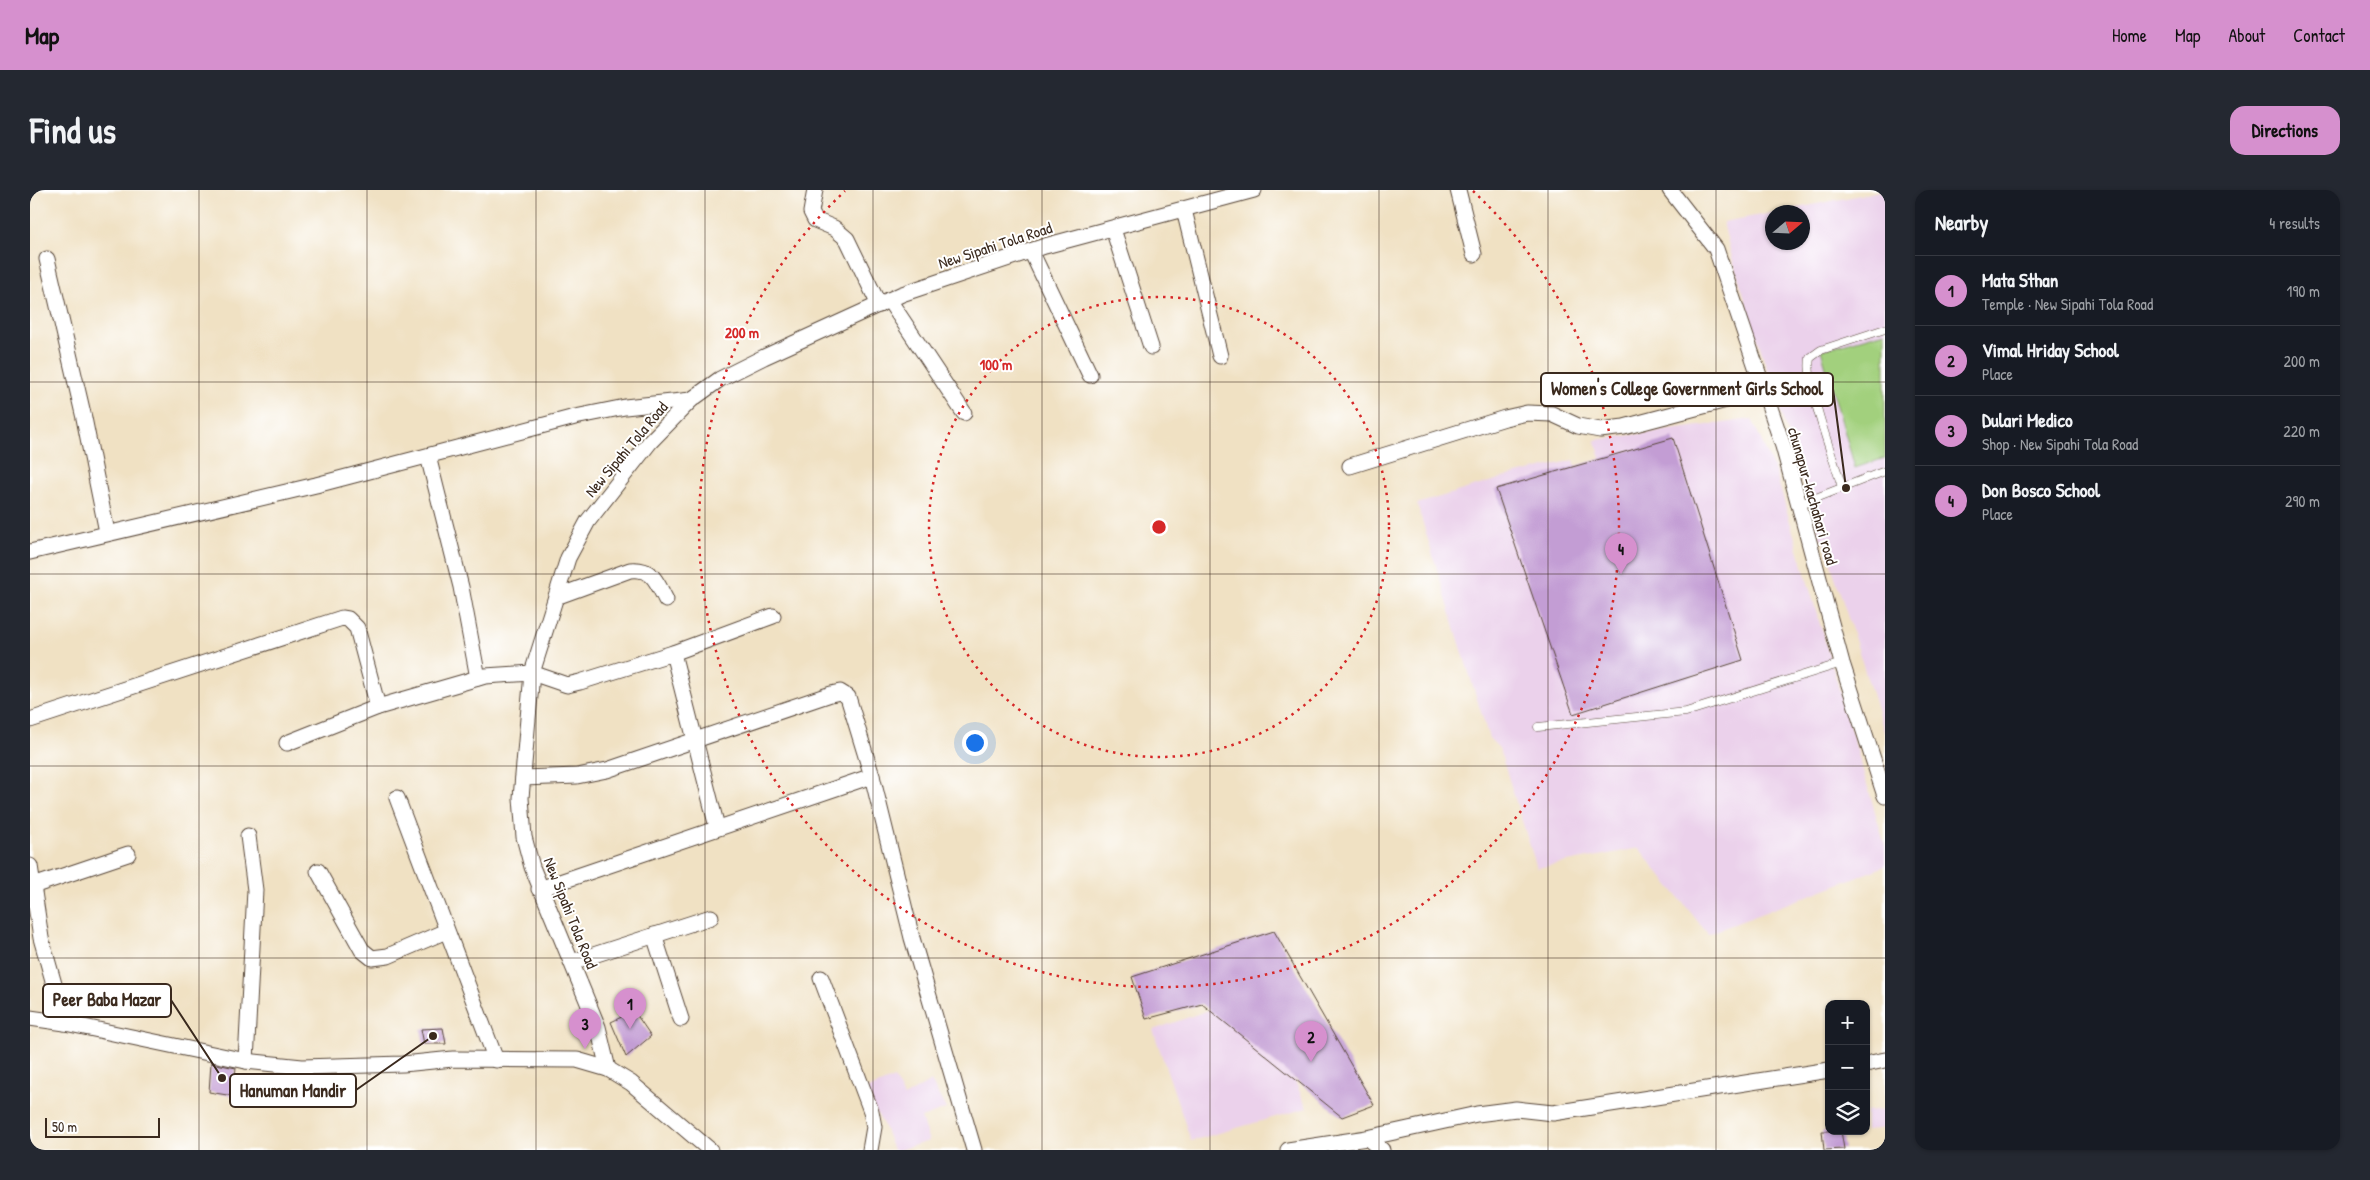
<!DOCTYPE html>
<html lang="en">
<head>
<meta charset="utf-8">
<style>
  body { margin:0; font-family:"Patrick Hand",sans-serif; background:#242831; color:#f1f3f6 }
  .controls { position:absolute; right:15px; bottom:15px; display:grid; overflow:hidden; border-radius:10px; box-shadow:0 1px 4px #0004 }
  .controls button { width:45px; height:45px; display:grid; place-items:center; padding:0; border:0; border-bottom:1px solid #363941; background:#171b24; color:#f1f3f6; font:25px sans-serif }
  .compass { position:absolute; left:1735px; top:15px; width:45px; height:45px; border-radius:50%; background:#171b24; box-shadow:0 1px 4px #0004; rotate:71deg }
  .scale { position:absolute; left:15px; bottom:12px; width:115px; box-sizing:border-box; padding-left:5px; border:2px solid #3b2a1e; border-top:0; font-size:14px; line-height:18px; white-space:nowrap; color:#3b2a1e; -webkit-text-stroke:4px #fff; paint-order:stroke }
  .you { position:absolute; left:944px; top:552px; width:18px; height:18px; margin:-12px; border:4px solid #fff; border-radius:50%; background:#1a73e8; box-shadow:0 0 0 8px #1a73e833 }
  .badge { display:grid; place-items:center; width:32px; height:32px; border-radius:50%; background:#d690ce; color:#111; font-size:16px; font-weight:700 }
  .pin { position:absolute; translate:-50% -41px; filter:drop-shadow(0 1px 2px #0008) }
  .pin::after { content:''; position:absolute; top:26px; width:18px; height:15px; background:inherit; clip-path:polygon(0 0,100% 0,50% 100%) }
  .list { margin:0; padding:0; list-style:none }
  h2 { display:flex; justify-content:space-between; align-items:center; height:65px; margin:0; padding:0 20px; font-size:21px }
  h2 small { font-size:16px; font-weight:400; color:#9ea1a6 }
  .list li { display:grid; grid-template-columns:32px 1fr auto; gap:15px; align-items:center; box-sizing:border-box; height:70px; padding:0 20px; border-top:1px solid #363941 }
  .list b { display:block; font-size:19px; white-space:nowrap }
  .list p { margin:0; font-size:16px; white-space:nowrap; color:#9ea1a6 }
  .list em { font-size:16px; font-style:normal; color:#9ea1a6 }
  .icon { flex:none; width:28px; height:28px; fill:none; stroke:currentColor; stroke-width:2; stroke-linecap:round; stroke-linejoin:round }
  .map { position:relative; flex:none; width:1855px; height:960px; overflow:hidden; border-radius:15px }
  header { display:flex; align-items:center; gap:30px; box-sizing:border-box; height:70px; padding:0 25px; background:#d690ce; color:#111 }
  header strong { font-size:24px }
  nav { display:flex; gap:28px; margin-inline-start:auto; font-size:18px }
  .intro { display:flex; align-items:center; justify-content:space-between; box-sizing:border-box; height:120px; padding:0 30px }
  h1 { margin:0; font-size:35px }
  .button { padding:12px 22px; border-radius:15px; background:#d690ce; color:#111; font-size:18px; font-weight:700 }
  main { display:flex; gap:30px; padding:0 30px }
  aside { flex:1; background:#171b24; border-radius:15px; box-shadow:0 1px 4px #0004 }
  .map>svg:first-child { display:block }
  .built { fill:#ebd1eb }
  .green { fill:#a2d07d; stroke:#6e7d4e }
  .building { fill:#c39dd4 }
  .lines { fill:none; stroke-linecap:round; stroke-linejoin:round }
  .lane-casing { stroke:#564537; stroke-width:9 }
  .street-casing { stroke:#564537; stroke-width:17 }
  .lane { stroke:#fff; stroke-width:8 }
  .street { stroke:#fff; stroke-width:15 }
  .grid { fill:none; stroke:#3b2a1e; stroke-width:1; stroke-opacity:0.55 }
  .ring { fill:none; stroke:#d62828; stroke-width:2.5; stroke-dasharray:2.5 5 }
  .labels { text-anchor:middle; stroke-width:4; stroke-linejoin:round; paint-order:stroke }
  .street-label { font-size:16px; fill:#3b2a1e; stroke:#fff }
  .centre { fill:#d62828; stroke:#fff; stroke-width:2.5 }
  .ring-label { font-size:15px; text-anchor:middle; font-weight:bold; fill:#d62828; stroke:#fff; stroke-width:4; stroke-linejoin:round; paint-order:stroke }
  .leader { fill:none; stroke:#3b2a1e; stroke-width:2 }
  .callout-dot { fill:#3b2a1e; stroke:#fff; stroke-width:2 }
  .callout { fill:#fff; stroke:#3b2a1e; stroke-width:2 }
  .callout-label { font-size:18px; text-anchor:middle; font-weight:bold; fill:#3b2a1e }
</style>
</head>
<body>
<header>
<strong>Map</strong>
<nav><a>Home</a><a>Map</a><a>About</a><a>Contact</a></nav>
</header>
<div class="intro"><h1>Find us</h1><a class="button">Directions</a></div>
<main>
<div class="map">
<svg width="1855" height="960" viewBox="0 0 1855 960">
  <rect width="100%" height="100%" fill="#fff"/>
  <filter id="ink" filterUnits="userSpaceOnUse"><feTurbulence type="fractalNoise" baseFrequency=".02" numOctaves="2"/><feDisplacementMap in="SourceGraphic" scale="10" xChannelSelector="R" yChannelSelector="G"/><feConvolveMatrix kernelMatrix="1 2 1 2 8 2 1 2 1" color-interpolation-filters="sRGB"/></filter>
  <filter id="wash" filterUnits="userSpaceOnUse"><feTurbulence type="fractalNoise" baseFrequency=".0096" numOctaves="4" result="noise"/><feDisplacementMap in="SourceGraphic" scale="20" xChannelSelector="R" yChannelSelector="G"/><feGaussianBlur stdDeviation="1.12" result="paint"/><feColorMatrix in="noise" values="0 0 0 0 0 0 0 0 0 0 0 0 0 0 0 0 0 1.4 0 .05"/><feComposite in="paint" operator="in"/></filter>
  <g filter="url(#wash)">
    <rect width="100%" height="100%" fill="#f0e1c3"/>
    <g class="built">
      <path d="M1855,0v544l-62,-195 -2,1 -89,-282 -9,-36 49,-9v29h30v-30h-24z"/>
      <path d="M1722,229l24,55 109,372v20l-177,68 -69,-86 -102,20 -38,-120 -10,-10 -72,-234 92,-28 65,-16 4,12 26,-5 -9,-27z"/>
      <path d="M1226,803l51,115 -116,33 -38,-111z"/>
      <path d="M864,888l10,19 27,-16 15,28 -25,9 8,23 -30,9h-6l-10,-26 -20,-33z"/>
      <path d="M1855,919v19l-19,2v-19z"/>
    </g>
    <path class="green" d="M1855,142v126l-30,10 -34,-118z"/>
    <g id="blocks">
      <g class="building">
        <path d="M1643,248l70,222 -170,54 -77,-225z"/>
        <path d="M1244,741l100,174 -32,12 -140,-113 -56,15 -14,-42z"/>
        <path d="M604,821l17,25 -25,21 -15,-35z"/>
        <path d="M413,838l3,16h-22l-3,-15z"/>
        <path d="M181,873l25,5 -3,28 -24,-4z"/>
        <path d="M1792,941h19l3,18 -20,1z"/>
      </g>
    </g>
  </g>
  <g filter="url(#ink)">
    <use href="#blocks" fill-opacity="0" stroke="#564537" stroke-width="1"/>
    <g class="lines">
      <g class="lane-casing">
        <g id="lane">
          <path d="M1812,297c-9,-30 -37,-103 -32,-129l11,-8 64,-21"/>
          <path d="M1768,315l87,-34"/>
          <path d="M1508,537l148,-15 156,-49"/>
        </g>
      </g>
      <g class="street-casing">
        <g id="street">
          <path d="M785,0l-4,22 4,8 19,8 13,11 32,66"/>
          <path d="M1428,0l16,64"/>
          <path d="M1640,0l46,59 67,197 59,217 43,133"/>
          <path d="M1154,20l36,146"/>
          <path d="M1083,39l38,118"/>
          <path d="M1001,61l59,124"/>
          <path d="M17,69l37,159 23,114"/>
          <path d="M859,110l75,113"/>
          <path d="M398,266l33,131 17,91"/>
          <path d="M1320,276l155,-48 22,-5 25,1 26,12 22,4 24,-3 140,-37"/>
          <path d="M0,362l286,-67 259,-68 50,-10 66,-7"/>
          <path d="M526,407l74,-27c23,-2 26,11 36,30"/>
          <path d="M643,463l44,174"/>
          <path d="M0,530l312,-102 6,1 9,9 21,79"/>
          <path d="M257,553l91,-36 107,-31 47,-3 35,12 13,-3 93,-29 100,-37"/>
          <path d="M493,588l54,-2 30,-6 224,-76 9,-2 8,5 24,79 40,162 62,212"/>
          <path d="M367,608l99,262"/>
          <path d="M0,676l11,72 24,85"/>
          <path d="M288,681l44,79 10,8 16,-2 58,-25"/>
          <path d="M3,696l95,-32"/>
          <path d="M509,699l333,-113"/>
          <path d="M624,745l27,84"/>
          <path d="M542,772l139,-45"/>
          <path d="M791,788l50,133 3,16 -4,23"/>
          <path d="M0,828l35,5 181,38 56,6 101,-3 50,-5 124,1 31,9 23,14 79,67"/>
          <path d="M216,871l9,-171 -7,-54"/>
          <path d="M1836,874l19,-4"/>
          <path d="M578,879l-10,-42 -66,-160 -8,-30 -3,-39 11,-125 36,-115 20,-37 62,-79 41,-42 29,-21 44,-22 138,-63 143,-48 209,-56"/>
          <path d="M1337,948l15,12"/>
          <path d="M1258,960l79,-12 110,-24 39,-5 37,4 276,-43"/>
        </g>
      </g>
      <use href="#lane" class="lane"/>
      <use href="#street" class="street"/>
    </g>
  </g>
  <path class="grid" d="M169,0v960M337,0v960M506,0v960M675,0v960M843,0v960M1012,0v960M1180,0v960M1349,0v960M1518,0v960M1686,0v960M0,192h1855M0,384h1855M0,576h1855M0,768h1855"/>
  <g class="ring">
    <circle cx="1129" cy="337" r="230"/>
    <path d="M1443 1A460 460 0 1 1 815 1"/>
  </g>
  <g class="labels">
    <g class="street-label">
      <text transform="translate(965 55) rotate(-18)" y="6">New Sipahi Tola Road</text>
      <text transform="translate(596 259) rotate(-50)" y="6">New Sipahi Tola Road</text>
      <text transform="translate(1783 306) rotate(74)" y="6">chunapur-kachahari road</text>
      <text transform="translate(541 723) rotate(68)" y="6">New Sipahi Tola Road</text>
    </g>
  </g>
  <circle cx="1129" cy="337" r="8" class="centre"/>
  <g class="ring-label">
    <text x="712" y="148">200 m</text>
    <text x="966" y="180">100 m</text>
  </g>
  <path class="leader" d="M1816 298L1803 199M192 888L141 810M403 846L326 900"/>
  <g class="callout-dot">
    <circle cx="1816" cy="298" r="5"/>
    <circle cx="192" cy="888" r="5"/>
    <circle cx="403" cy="846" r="5"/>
  </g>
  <g class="callout">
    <rect x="1511" y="183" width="292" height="33" rx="5"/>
    <rect x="13" y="794" width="128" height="33" rx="5"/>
    <rect x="200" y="884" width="126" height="33" rx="5"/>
  </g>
  <g class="callout-label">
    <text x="1657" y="205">Women's College Government Girls School</text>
    <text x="77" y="816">Peer Baba Mazar</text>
    <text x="263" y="907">Hanuman Mandir</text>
  </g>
</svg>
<div class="controls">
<button>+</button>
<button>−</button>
<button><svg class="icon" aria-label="layers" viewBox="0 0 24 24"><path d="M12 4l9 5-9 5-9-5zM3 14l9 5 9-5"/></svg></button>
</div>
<svg class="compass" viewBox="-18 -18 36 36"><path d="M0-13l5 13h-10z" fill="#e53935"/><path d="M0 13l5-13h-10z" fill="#9ea1a6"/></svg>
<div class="scale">50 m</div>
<div class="you"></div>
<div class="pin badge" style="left:600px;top:839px">1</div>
<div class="pin badge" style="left:1281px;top:872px">2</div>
<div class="pin badge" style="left:555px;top:859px">3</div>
<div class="pin badge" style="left:1591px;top:384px">4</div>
</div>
<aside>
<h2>Nearby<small>4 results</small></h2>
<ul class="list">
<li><span class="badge">1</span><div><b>Mata Sthan</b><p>Temple · New Sipahi Tola Road</p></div><em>190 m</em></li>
<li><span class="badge">2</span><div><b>Vimal Hriday School</b><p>Place</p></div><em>200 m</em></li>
<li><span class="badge">3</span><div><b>Dulari Medico</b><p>Shop · New Sipahi Tola Road</p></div><em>220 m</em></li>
<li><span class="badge">4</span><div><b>Don Bosco School</b><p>Place</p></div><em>290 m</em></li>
</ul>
</aside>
</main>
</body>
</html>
